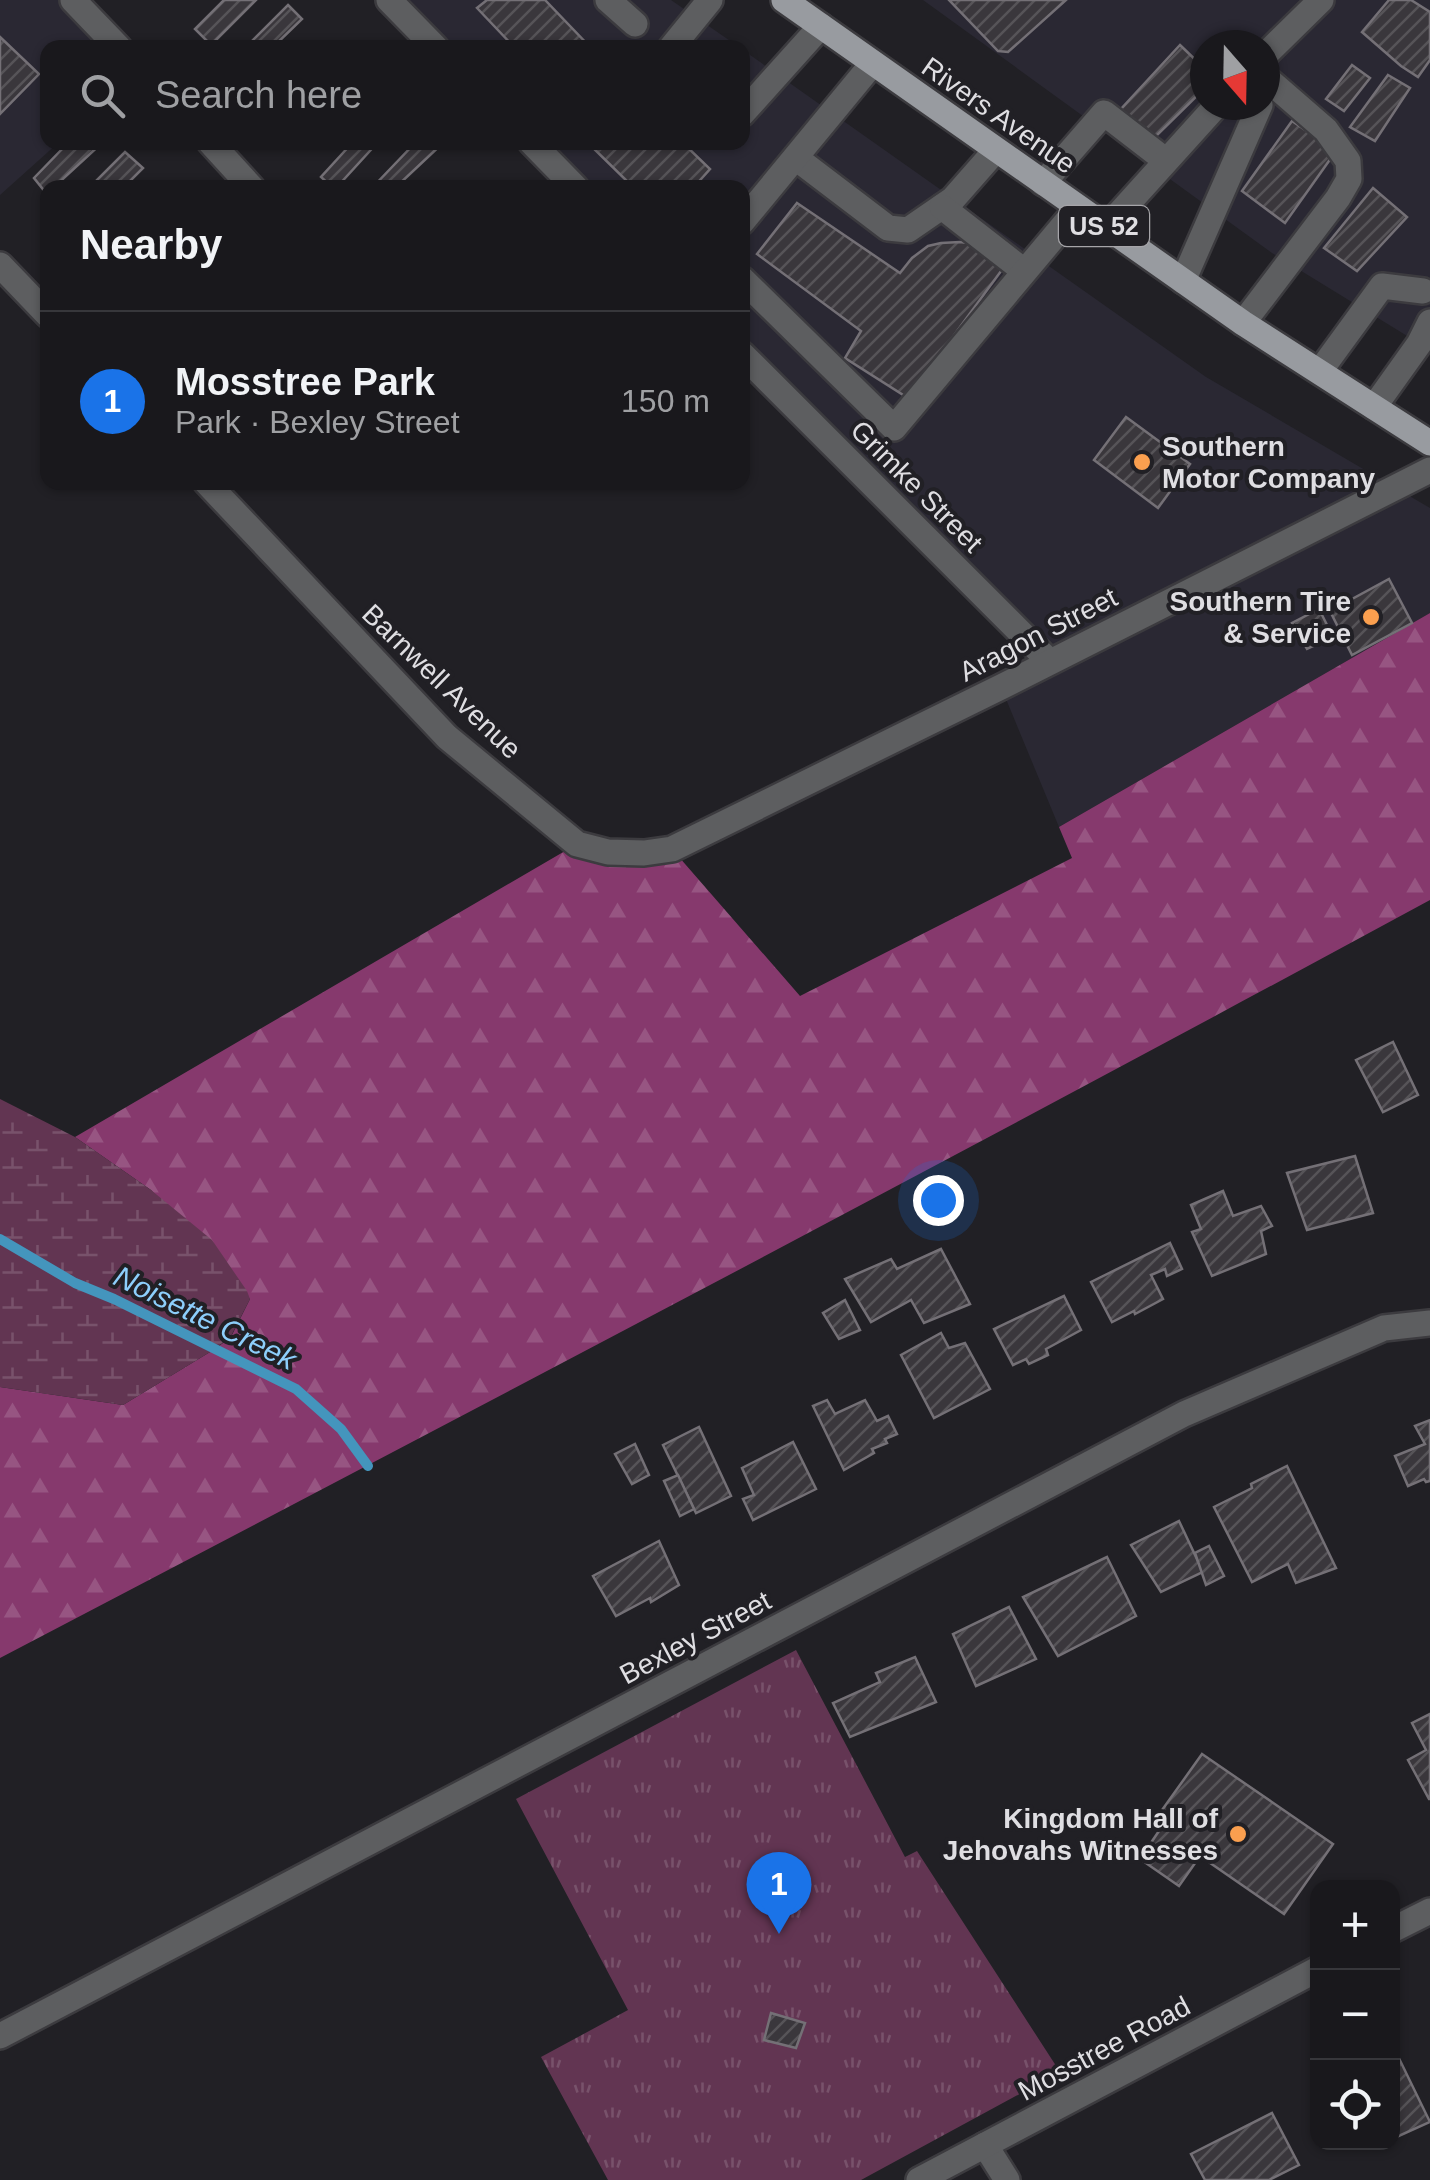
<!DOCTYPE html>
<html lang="en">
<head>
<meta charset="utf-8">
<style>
  body { margin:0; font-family:Arial,sans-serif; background:#222125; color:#f1f3f6 }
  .controls { position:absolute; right:30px; bottom:30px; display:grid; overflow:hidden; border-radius:20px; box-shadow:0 2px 8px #0004 }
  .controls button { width:90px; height:90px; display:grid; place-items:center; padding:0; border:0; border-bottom:2px solid #37373b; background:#19181c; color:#f1f3f6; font:50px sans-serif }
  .compass { position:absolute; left:1190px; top:30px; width:90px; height:90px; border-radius:50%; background:#19181c; box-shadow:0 2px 8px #0004; rotate:160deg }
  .you { position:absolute; left:938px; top:1200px; width:35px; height:35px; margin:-25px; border:8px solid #fff; border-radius:50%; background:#1a73e8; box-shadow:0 0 0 15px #1a73e833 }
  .badge { display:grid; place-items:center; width:65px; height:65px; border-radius:50%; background:#1a73e8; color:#fff; font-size:32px; font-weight:700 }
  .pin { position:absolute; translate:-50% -82px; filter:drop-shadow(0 2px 5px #0008) }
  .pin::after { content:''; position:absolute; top:52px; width:35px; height:30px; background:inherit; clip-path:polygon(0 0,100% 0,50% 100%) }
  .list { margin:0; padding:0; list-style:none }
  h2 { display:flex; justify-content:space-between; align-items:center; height:130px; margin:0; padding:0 40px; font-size:42px }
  h2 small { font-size:32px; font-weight:400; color:#9fa0a3 }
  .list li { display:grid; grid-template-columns:65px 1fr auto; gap:30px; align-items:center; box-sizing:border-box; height:180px; padding:0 40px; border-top:2px solid #37373b }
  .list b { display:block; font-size:38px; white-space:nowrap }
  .list p { margin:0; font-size:32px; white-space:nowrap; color:#9fa0a3 }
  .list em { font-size:32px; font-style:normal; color:#9fa0a3 }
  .icon { flex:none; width:55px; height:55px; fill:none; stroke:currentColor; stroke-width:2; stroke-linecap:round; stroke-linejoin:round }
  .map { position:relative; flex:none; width:1430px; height:2180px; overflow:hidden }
  .search { position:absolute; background:#19181c; box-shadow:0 2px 8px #0004; left:40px; top:40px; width:710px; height:110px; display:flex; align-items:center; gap:25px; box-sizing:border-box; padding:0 35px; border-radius:20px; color:#9fa0a3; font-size:38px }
  .panel { position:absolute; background:#19181c; box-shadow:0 2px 8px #0004; left:40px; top:180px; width:710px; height:310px; border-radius:20px }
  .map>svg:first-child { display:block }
  .built { fill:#2a2833; fill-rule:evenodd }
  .grass { fill:url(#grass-tufts) }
  .forest { fill:url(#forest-firs) }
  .wetland { fill:url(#wetland-marsh) }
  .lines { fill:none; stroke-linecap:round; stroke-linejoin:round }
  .stream { stroke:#4495bd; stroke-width:10 }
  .building { fill:url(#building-hatch); stroke:#747076; stroke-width:2.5 }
  .minor-casing { stroke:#3c3b3f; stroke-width:30 }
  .major-casing { stroke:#3c3b3f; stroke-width:30 }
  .minor { stroke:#5d5e60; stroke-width:25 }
  .major { stroke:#989ba0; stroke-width:25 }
  .poi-dot { fill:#fa9f4f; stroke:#212025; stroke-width:4 }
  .labels { text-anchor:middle; stroke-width:8; stroke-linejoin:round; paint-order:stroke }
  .shield { fill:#212025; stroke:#a6a5a9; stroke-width:2.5 }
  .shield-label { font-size:25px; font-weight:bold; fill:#dfdee2 }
  .street-label { font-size:28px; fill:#dfdee2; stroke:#212025 }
  .poi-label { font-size:28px; font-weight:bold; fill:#dfdee2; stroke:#212025; text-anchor:end }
  .water-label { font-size:30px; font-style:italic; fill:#8dcefb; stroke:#212025 }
</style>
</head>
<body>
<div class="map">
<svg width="1430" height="2180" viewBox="0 0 1430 2180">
  <defs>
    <pattern id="grass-tufts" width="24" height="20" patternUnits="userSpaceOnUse" patternTransform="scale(2.5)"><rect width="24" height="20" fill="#623552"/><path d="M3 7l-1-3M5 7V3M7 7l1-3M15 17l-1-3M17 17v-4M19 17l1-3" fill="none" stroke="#78526b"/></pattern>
    <pattern id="forest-firs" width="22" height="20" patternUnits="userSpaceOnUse" patternTransform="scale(2.5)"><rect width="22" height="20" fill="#86396d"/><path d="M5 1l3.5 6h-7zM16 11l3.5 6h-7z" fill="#975582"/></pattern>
    <pattern id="wetland-marsh" width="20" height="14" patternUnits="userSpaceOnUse" patternTransform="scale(2.5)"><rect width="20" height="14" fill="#623552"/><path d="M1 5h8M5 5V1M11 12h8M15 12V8" fill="none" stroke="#78526b"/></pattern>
    <pattern id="building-hatch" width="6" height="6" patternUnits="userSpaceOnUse" patternTransform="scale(2.5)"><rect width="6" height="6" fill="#3a373c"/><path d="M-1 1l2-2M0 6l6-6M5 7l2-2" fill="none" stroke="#565458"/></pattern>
  </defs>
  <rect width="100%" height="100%" fill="#212025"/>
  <g class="built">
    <path d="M0,0h73l46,47 -71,1v94l10,1 -58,52z"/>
    <path d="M389,0h282l68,47h-303z"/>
    <path d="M923,0h507v350l-158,-97zM1205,45h60v60h-60z"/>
    <path d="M743,50l463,327 224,131v105l-371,214 -58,-140 48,-26 -306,-307 -1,-166 -166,-1 -45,-44 211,-1z"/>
  </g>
  <path class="grass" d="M796,1650l109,207 12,-6 143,221 -199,108h-253l-67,-123 87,-47 -112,-211z"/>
  <path class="forest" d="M1430,613v287c-474,257 -952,508 -1430,758v-271l123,18 92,-56 16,-12 19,-38 -99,-109 -76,-53 502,-293 95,5 128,147 272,-138 -13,-31z"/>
  <path class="wetland" d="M0,1099l75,38 76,53 61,50 35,51 3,8 -19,37 -16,13 -92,56 -123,-18z"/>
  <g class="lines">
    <path class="stream" d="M0,1239l75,44 39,16 182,90 45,40 27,37"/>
  </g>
  <g class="building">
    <path d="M224,0h32l-45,45 -16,-16z"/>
    <path d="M487,0h58l46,48h-76l-38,-40z"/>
    <path d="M949,0h117l-58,52 -10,-1z"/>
    <path d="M1389,0h22l19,12v48l-12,17 -17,-11 -39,-34z"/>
    <path d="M288,5l14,14 -30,29h-27z"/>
    <path d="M0,37l39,37 -39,40z"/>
    <path d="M1180,45l25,24v19l-52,51 -32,-30z"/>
    <path d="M1352,65l18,13 -26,33 -18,-12z"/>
    <path d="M1388,75l22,13 -35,53 -25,-14z"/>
    <path d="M1292,121l44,30 -51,72 -43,-32z"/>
    <path d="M69,142h34l-50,46h-5l-2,5 -12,-15z"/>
    <path d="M353,142h25l-42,46h-3l-12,-11z"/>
    <path d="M416,142h28l-49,46h-23z"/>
    <path d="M587,142h95l28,27 -17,19h-59z"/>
    <path d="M125,152l18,16 -20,20h-34z"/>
    <path d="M1373,188l34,29 -50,54 -33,-23z"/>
    <path d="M797,203l103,70 12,-15 16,-12 13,-3 19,-1 15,2 29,23 -96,131 -63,-40 16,-27 -104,-77z"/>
    <path d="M1126,417l64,47 -32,44 -64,-48z"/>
    <path d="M1389,579l23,44 -60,32 -22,-44z"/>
    <path d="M1319,609l14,28 -26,12 -15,-26z"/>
    <path d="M1393,1042l25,53 -35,17 -27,-52z"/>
    <path d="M1355,1156l18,57 -66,17 -20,-57z"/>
    <path d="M1223,1191l10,25 28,-10 11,20 -11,5 5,23 -54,22 -20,-44 9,-3 -10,-24z"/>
    <path d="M1170,1243l12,26 -15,7 -2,-7 -14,6 12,24 -28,15 -1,-3 -22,11 -21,-40z"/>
    <path d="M941,1249l29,55 -46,19 -13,-23 -40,22 -26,-43 46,-20 6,10z"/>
    <path d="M1064,1296l17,34 -35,19 2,6 -19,9 -3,-5 -13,6 -19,-36z"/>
    <path d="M845,1300l15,30 -21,9 -16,-26z"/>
    <path d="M941,1333l8,15 16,-5 25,46 -56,29 -33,-63z"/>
    <path d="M827,1400l8,14 30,-14 12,21 11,-5 9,18 -12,5 2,4 -15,6 2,4 -30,17 -31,-64z"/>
    <path d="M1430,1420v61l-4,1 -2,-3 -16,7 -13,-30 30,-12 -10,-18z"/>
    <path d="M699,1427l32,69 -35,17 -33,-68z"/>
    <path d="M793,1442l23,47 -63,31 -10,-21 11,-4 -12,-27z"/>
    <path d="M635,1444l14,31 -17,9 -17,-30z"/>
    <path d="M1287,1466l49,102 -40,15 -8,-19 -36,18 -38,-75 38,-19 -1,-4z"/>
    <path d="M678,1475l16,34 -14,7 -16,-35z"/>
    <path d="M1179,1521l24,51 -42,20 -30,-47z"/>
    <path d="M659,1541l20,44 -28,17 -1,-4 -34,18 -23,-40z"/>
    <path d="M1209,1546l15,30 -18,9 -11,-32z"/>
    <path d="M1107,1557l29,59 -78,40 -35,-59z"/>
    <path d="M1009,1607l27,52 -60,27 -23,-52z"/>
    <path d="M915,1657l21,45 -86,35 -17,-34 47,-21 -4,-9z"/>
    <path d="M1430,1714v85h-1l-21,-39 18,-10 -14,-27z"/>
    <path d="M1202,1754l131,90 -49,70 -84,-58 -21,30 -39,-27 23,-34 -8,-5z"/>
    <path d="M771,2013l34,10 -9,25 -32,-8z"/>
    <path d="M1392,2044l38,78 -38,17z"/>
    <path d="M1272,2113l27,52 -30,15h-64l-14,-26z"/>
  </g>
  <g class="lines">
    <g class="minor-casing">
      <g id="minor">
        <path d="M73,0l46,48"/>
        <path d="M389,0l47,48"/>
        <path d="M608,0l27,24"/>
        <path d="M671,48l39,-48"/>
        <path d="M1265,55l56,-55"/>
        <path d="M742,114l79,-88"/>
        <path d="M210,142l42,46"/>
        <path d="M531,142l45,46"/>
        <path d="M796,158l92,70 20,2 45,-31 43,-49"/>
        <path d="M1043,183l61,-70 61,47"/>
        <path d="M942,207l82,64"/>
        <path d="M742,222l131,-159"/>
        <path d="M1106,228l111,-123"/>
        <path d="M0,265l48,50"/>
        <path d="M742,279l152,149 184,-220"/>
        <path d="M1183,281l77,-176"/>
        <path d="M1243,323l95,-125 11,-19 -1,-18 -22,-31 -61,-53"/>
        <path d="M742,354l307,307"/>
        <path d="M1320,371l62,-85 41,5"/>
        <path d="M1374,407l45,-63 11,-22"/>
        <path d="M206,482l241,255 130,107 31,8 36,1 28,-4 329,-162 429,-217"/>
        <path d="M1392,1930l38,-19"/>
        <path d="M0,2036l1184,-622 200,-86 46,-5"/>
        <path d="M985,2145l22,35"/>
        <path d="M919,2180l399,-211"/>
      </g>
    </g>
    <g class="major-casing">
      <path id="major" d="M784,0l459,323 187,120"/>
    </g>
    <use href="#minor" class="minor"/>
    <use href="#major" class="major"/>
  </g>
  <g class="poi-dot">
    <circle cx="1142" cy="462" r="10"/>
    <circle cx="1371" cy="617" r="10"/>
    <circle cx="1238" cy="1834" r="10"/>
  </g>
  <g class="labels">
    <rect class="shield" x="1059" y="206" width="90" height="40" rx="8"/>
    <g class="shield-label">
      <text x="1104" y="235">US 52</text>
    </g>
    <g class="street-label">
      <text transform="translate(999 115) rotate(35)" y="10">Rivers Avenue</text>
      <text transform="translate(917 486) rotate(45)" y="10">Grimke Street</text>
      <text transform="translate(1038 634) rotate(-27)" y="10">Aragon Street</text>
      <text transform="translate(442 681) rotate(44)" y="10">Barnwell Avenue</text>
      <text transform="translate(695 1637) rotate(-28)" y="10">Bexley Street</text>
      <text transform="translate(1104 2048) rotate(-28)" y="10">Mosstree Road</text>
    </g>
    <g class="poi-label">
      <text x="1162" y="456" text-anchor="start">Southern<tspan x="1162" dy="32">Motor Company</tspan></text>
      <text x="1351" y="611">Southern Tire<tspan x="1351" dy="32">&amp; Service</tspan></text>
      <text x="1218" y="1828">Kingdom Hall of<tspan x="1218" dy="32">Jehovahs Witnesses</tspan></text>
    </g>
    <g class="water-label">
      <text transform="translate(205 1318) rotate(26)" y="10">Noisette Creek</text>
    </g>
  </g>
</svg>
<div class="controls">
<button>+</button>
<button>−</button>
<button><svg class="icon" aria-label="locate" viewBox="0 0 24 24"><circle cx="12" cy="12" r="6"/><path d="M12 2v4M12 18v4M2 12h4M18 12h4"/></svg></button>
</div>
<svg class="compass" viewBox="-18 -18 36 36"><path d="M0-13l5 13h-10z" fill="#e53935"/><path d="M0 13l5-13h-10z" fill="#9fa0a3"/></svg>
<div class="you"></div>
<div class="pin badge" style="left:779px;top:1934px">1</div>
<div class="search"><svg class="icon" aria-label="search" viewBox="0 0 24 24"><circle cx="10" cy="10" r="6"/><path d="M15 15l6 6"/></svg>Search here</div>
<section class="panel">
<h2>Nearby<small></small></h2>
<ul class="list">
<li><span class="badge">1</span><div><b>Mosstree Park</b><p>Park · Bexley Street</p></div><em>150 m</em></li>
</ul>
</section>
</div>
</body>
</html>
